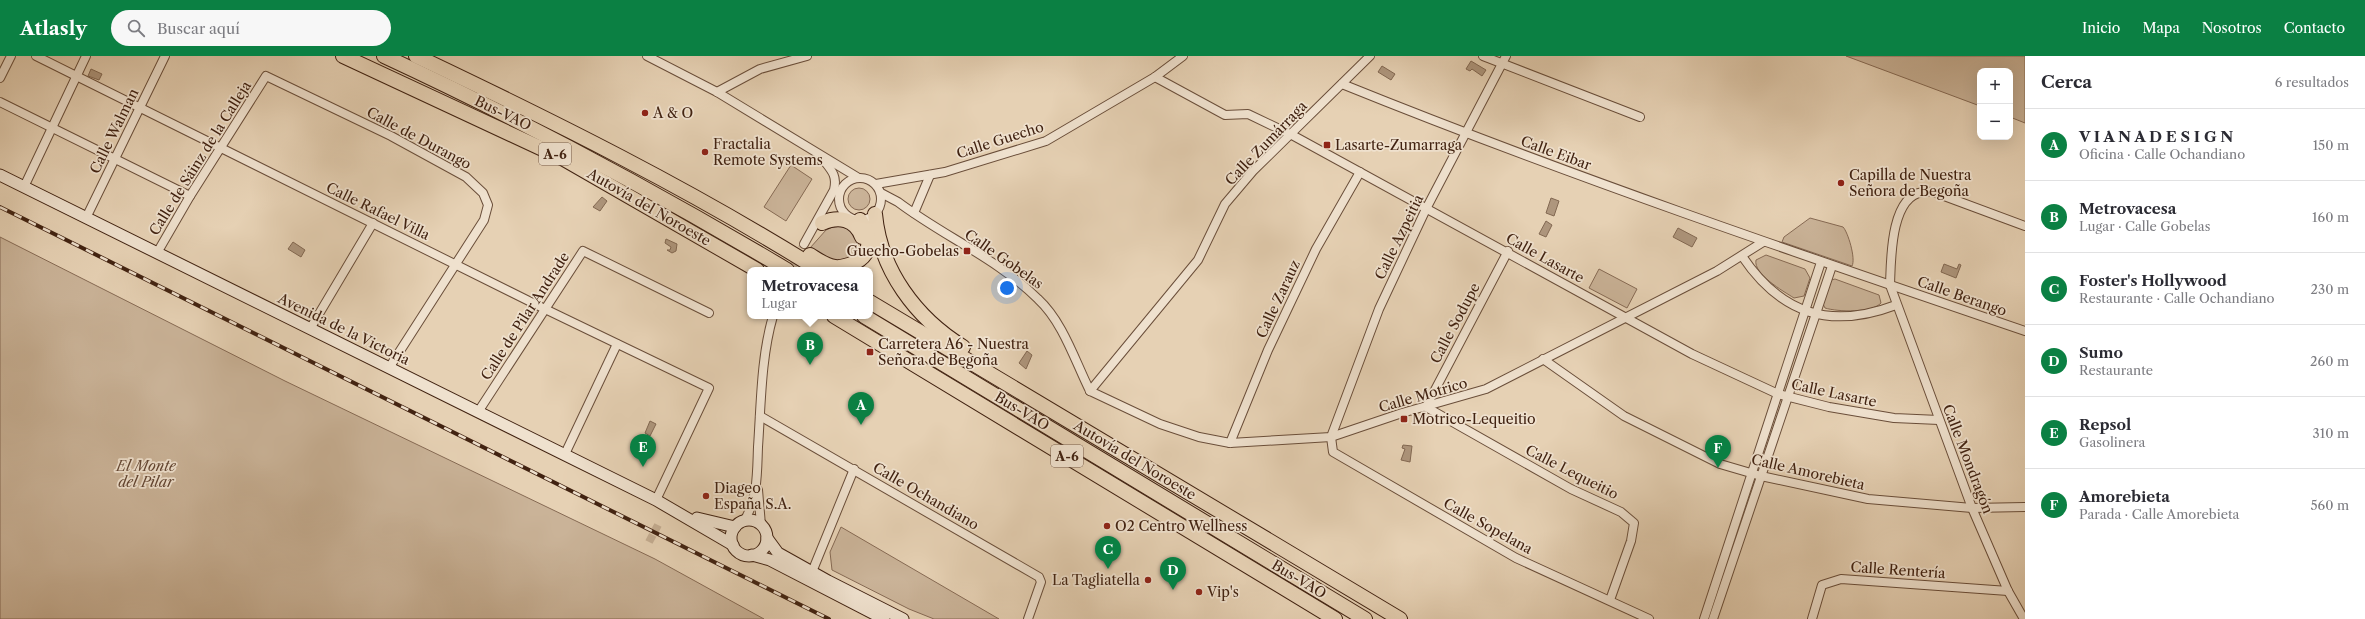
<!DOCTYPE html>
<html lang="es">
<head>
<meta charset="utf-8">
<style>
  body { margin:0; font-family:"Libre Caslon Text",serif; background:#f7f7f7; color:#2b2b33 }
  .controls { position:absolute; right:12px; top:12px; display:grid; overflow:hidden; border-radius:8px; box-shadow:0 4px 16px #0002 }
  .controls button { width:36px; height:36px; display:grid; place-items:center; padding:0; border:0; border-bottom:1px solid #e1e1e2; background:#fff; color:#2b2b33; font:20px sans-serif }
  .you { position:absolute; left:1007px; top:232px; width:14px; height:14px; margin:-10px; border:3px solid #fff; border-radius:50%; background:#1a73e8; box-shadow:0 0 0 6px #1a73e833 }
  .badge { display:grid; place-items:center; width:26px; height:26px; border-radius:50%; background:#0b8043; color:#fff; font-size:13px; font-weight:700 }
  .pin { position:absolute; translate:-50% -33px; filter:drop-shadow(0 1px 2px #0008) }
  .pin::after { content:''; position:absolute; top:21px; width:14px; height:12px; background:inherit; clip-path:polygon(0 0,100% 0,50% 100%) }
  .popup { position:absolute; left:747px; top:211px; width:126px; height:52px; box-sizing:border-box; display:grid; place-content:center; border-radius:8px; background:#fff; filter:drop-shadow(0 1px 3px #0005); font-size:13px; white-space:nowrap; color:#7c7c81 }
  .popup b { font-size:15px; color:#2b2b33 }
  .popup::after { content:''; position:absolute; left:50%; top:100%; margin-left:-8px; border:8px solid transparent; border-top-color:#fff }
  .list { margin:0; padding:0; list-style:none }
  h2 { display:flex; justify-content:space-between; align-items:center; height:52px; margin:0; padding:0 16px; font-size:17px }
  h2 small { font-size:13px; font-weight:400; color:#7c7c81 }
  .list li { display:grid; grid-template-columns:26px 1fr auto; gap:12px; align-items:center; box-sizing:border-box; height:72px; padding:0 16px; border-top:1px solid #e1e1e2 }
  .list b { display:block; font-size:15px; white-space:nowrap }
  .list p { margin:0; font-size:13px; white-space:nowrap; color:#7c7c81 }
  .list em { font-size:13px; font-style:normal; color:#7c7c81 }
  .icon { flex:none; width:22px; height:22px; fill:none; stroke:currentColor; stroke-width:2; stroke-linecap:round; stroke-linejoin:round }
  .map { position:relative; flex:none; width:2025px; height:563px; overflow:hidden }
  header { display:flex; align-items:center; gap:24px; box-sizing:border-box; height:56px; padding:0 20px; background:#0b8043; color:#fff }
  header strong { font-size:19px }
  nav { display:flex; gap:22px; margin-inline-start:auto; font-size:14px }
  .search { width:280px; height:36px; background:#f7f7f7; display:flex; align-items:center; gap:10px; box-sizing:border-box; padding:0 14px; border-radius:22px; color:#7c7c81; font-size:15px }
  main { display:flex }
  aside { flex:1; background:#fff }
  .map>svg:first-child { display:block }
  .green { fill:#cab398; stroke:#866a54 }
  .water { fill:#ae967d; stroke:#826852 }
  .lines { fill:none; stroke-linecap:round; stroke-linejoin:round }
  .street-tunnel { stroke:#c5ae93; stroke-width:8; stroke-dasharray:8 4; stroke-linecap:butt }
  .street-casing { stroke:#6a4e3a; stroke-width:10 }
  .secondary-casing { stroke:#412211; stroke-width:13 }
  .highway-casing { stroke:#412211; stroke-width:16 }
  .street { stroke:#efe1ce; stroke-width:8 }
  .secondary { stroke:#efe1ce; stroke-width:11 }
  .highway { stroke:#e6d1b4; stroke-width:14 }
  .rail-casing { stroke:#412211; stroke-width:4 }
  .rail { stroke:#efe1ce; stroke-width:2.5; stroke-dasharray:8; stroke-linecap:butt }
  .poi-dot { fill:#8f2418; stroke:#efe1ce; stroke-width:1.5 }
  .labels { text-anchor:middle; stroke-width:3.5; stroke-linejoin:round; paint-order:stroke }
  .shield { fill:#efe1ce; stroke:#755b4a; stroke-width:1 }
  .shield-label { font-size:13px; font-weight:bold; fill:#412211 }
  .street-label { font-size:14px; fill:#412211; stroke:#efe1ce }
  .poi-label { font-size:14px; fill:#412211; stroke:#efe1ce; text-anchor:start }
  .park-label { font-size:14px; font-style:italic; fill:#634633; stroke:#efe1ce }
</style>
</head>
<body>
<header>
<strong>Atlasly</strong>
<div class="search"><svg class="icon" aria-label="search" viewBox="0 0 24 24"><circle cx="10" cy="10" r="6"/><path d="M15 15l6 6"/></svg>Buscar aquí</div>
<nav><a>Inicio</a><a>Mapa</a><a>Nosotros</a><a>Contacto</a></nav>
</header>
<main>
<div class="map">
<svg width="2025" height="563" viewBox="0 0 2025 563">
  <rect width="100%" height="100%" fill="#e6d1b4"/>
  <filter id="stains"><feTurbulence type="fractalNoise" baseFrequency=".005" numOctaves="4"/><feColorMatrix values="0 0 0 0 .2 0 0 0 0 .09 0 0 0 0 .02 0 0 0 .5 -.17"/></filter>
  <radialGradient id="worn" r=".72"><stop offset=".6" stop-color="#630" stop-opacity="0"/><stop offset="1" stop-color="#630" stop-opacity=".3"/></radialGradient>
  <g class="green">
    <path d="M1846,0h179v67l-15,-6v-46h-30v35z"/>
    <path d="M791,109l21,14 -26,42 -22,-14z"/>
    <circle cx="859" cy="143" r="11"/>
    <path d="M1810,162l33,9c5,5 13,32 9,39l-70,-24 2,-5z"/>
    <path d="M837,169c3,1 9,1 12,3 16,11 6,33 -11,33 -10,0 -20,-8 -28,-13l16,-18z"/>
    <path d="M0,181l285,144 370,178 109,60h-764z"/>
    <path d="M1766,199l39,14 5,9 -6,18 -10,2c-11,-7 -41,-24 -38,-38z"/>
    <path d="M1599,213l38,20 -10,19 -38,-20z"/>
    <path d="M1835,223l44,16 2,8c-9,10 -43,9 -56,5l-3,-6 9,-22z"/>
    <path d="M841,471l158,92h-65l-25,-10 -77,-39 -2,-18z"/>
  </g>
  <g class="water">
    <path d="M1471,5l15,9 -4,6 -10,-7 -2,2 -4,-2z"/>
    <path d="M1382,10l13,8 -4,6 -13,-8z"/>
    <path d="M91,13l11,5 -3,6 -11,-4z"/>
    <path d="M602,141l5,4 -7,10 -7,-4z"/>
    <path d="M1551,142l8,3 -5,15 -8,-3z"/>
    <path d="M1546,165l6,4 -6,12 -7,-3z"/>
    <path d="M1678,172l19,10 -5,9 -19,-10z"/>
    <path d="M666,183l11,5 -1,7 -4,2 -5,-3h3l1,-3 -6,-4z"/>
    <path d="M293,186l12,8 -4,7 -13,-8z"/>
    <path d="M1944,208l13,5 2,-5 2,1 -5,13 -15,-6z"/>
    <path d="M1027,295l5,4 -6,14 -7,-6z"/>
    <path d="M650,365l6,3 -6,12 -5,-3z"/>
    <path d="M1403,389l9,1 -2,16 -9,-2 4,-11 -3,-1z"/>
  </g>
  <g class="lines">
    <g class="street-tunnel">
      <path d="M791,214l13,-26"/>
      <path d="M649,486l9,-17"/>
    </g>
    <g class="street-casing">
      <g id="street">
        <path d="M36,0l509,253 164,79 -53,112"/>
        <path d="M647,0l70,36 140,85"/>
        <path d="M1483,0l157,61"/>
        <path d="M1506,0l-80,153 -47,100 -48,128 2,15 183,106 133,61"/>
        <path d="M1155,21l70,38 23,-1 44,21 400,219 86,40 51,13 65,11 45,2"/>
        <path d="M0,22l11,-22"/>
        <path d="M1342,28c225,91 454,169 683,247"/>
        <path d="M717,36l43,-23 47,-13"/>
        <path d="M0,46l190,94"/>
        <circle cx="860" cy="143" r="21"/>
        <path d="M876,128l69,-12 101,-31 109,-64 28,-21"/>
        <path d="M24,131l62,-131"/>
        <path d="M881,137l17,9c45,34 100,57 140,97 25,23 37,62 52,92"/>
        <path d="M914,157l16,-38"/>
        <path d="M86,162l79,-162"/>
        <path d="M804,188l30,-54c3,-13 -1,-18 -9,-28"/>
        <path d="M1508,195l-82,156 145,82 50,23 13,11 -3,18 -21,59"/>
        <path d="M157,197l33,-57 76,-120 125,60 75,41 17,16 5,12 -4,15 -95,148"/>
        <path d="M1742,200c39,58 88,74 154,49"/>
        <path d="M310,273l63,-106"/>
        <path d="M1543,303l81,57 96,48 41,12 107,23 104,9 53,-1"/>
        <path d="M1090,335l70,33 39,13 31,6 101,-6 71,-24 84,-24 231,-118 46,-29"/>
        <path d="M1090,335l108,-131 27,-56 28,-33 117,-115"/>
        <path d="M478,356l105,-161 126,62"/>
        <path d="M760,360l279,161 2,5 -13,37"/>
        <path d="M1230,387l38,-93 48,-101 44,-77"/>
        <path d="M565,398l52,-110"/>
        <path d="M758,434l3,35"/>
        <path d="M744,465c14,-22 13,-49 14,-74 3,-43 3,-90 15,-131"/>
        <path d="M812,516l42,-103"/>
        <path d="M1704,563l117,-357"/>
        <path d="M1713,563l119,-353"/>
        <path d="M1812,563l10,-34 19,-6 167,12"/>
        <path d="M2024,563l-16,-28 -36,-83 -82,-223c1,-24 0,-89 33,-93 4,-1 9,0 13,1l89,33"/>
      </g>
    </g>
    <g class="secondary-casing">
      <g id="secondary">
        <path d="M0,119l656,325 77,45"/>
        <path d="M697,462l38,9"/>
        <circle cx="749" cy="482" r="18"/>
        <path d="M767,482l11,15 50,28 75,38"/>
        <path d="M752,499l18,5 114,59"/>
      </g>
    </g>
    <g class="highway-casing">
      <g id="highway">
        <path d="M343,0l221,103 193,111"/>
        <path d="M384,0c138,64 272,136 403,214"/>
        <path d="M416,0c137,65 274,133 403,214"/>
        <path d="M875,158c5,56 41,104 88,133"/>
        <path d="M822,167c16,-7 33,-5 40,14"/>
        <path d="M810,199c8,5 16,11 25,12 8,1 14,-2 21,-5 18,-10 14,-28 4,-42"/>
        <path d="M870,246l530,317"/>
        <path d="M834,260l501,303"/>
        <path d="M864,260l501,303"/>
      </g>
    </g>
    <use href="#street" class="street"/>
    <use href="#secondary" class="secondary"/>
    <use href="#highway" class="highway"/>
    <g class="rail-casing">
      <path id="rail" d="M0,151l829,412"/>
    </g>
    <use href="#rail" class="rail"/>
  </g>
  <g class="poi-dot">
    <circle cx="645" cy="57" r="4"/>
    <rect x="1323" y="85" width="8" height="8" rx="2"/>
    <circle cx="705" cy="96" r="4"/>
    <circle cx="1841" cy="127" r="4"/>
    <rect x="963" y="191" width="8" height="8" rx="2"/>
    <rect x="866" y="292" width="8" height="8" rx="2"/>
    <rect x="1400" y="359" width="8" height="8" rx="2"/>
    <circle cx="706" cy="440" r="4"/>
    <circle cx="1107" cy="470" r="4"/>
    <circle cx="1148" cy="524" r="4"/>
    <circle cx="1199" cy="536" r="4"/>
  </g>
  <g class="labels">
    <g class="shield">
      <rect x="539" y="87" width="32" height="22" rx="3"/>
      <rect x="1051" y="389" width="32" height="22" rx="3"/>
    </g>
    <g class="shield-label">
      <text x="555" y="103">A-6</text>
      <text x="1067" y="405">A-6</text>
    </g>
    <g class="street-label">
      <text transform="translate(503 57) rotate(26)" y="5">Bus-VAO</text>
      <text transform="translate(114 75) rotate(-64)" y="5">Calle Walman</text>
      <text transform="translate(419 82) rotate(28)" y="5">Calle de Durango</text>
      <text transform="translate(1000 84) rotate(-18)" y="5">Calle Guecho</text>
      <text transform="translate(1266 87) rotate(-46)" y="5">Calle Zumárraga</text>
      <text transform="translate(1556 97) rotate(20)" y="5">Calle Eibar</text>
      <text transform="translate(200 102) rotate(-58)" y="5">Calle de Sáinz de la Calleja</text>
      <text transform="translate(649 151) rotate(30)" y="5">Autovía del Noroeste</text>
      <text transform="translate(378 155) rotate(26)" y="5">Calle Rafael Villa</text>
      <text transform="translate(1399 181) rotate(-64)" y="5">Calle Azpeitia</text>
      <text transform="translate(1545 202) rotate(29)" y="5">Calle Lasarte</text>
      <text transform="translate(1004 203) rotate(35)" y="5">Calle Gobelas</text>
      <text transform="translate(1962 240) rotate(19)" y="5">Calle Berango</text>
      <text transform="translate(1278 243) rotate(-65)" y="5">Calle Zarauz</text>
      <text transform="translate(525 260) rotate(-57)" y="5">Calle de Pilar Andrade</text>
      <text transform="translate(1455 267) rotate(-62)" y="5">Calle Sodupe</text>
      <text transform="translate(344 273) rotate(26)" y="5">Avenida de la Victoria</text>
      <text transform="translate(1834 337) rotate(12)" y="5">Calle Lasarte</text>
      <text transform="translate(1423 339) rotate(-16)" y="5">Calle Motrico</text>
      <text transform="translate(1022 355) rotate(31)" y="5">Bus-VAO</text>
      <text transform="translate(1968 403) rotate(69)" y="5">Calle Mondragón</text>
      <text transform="translate(1135 404) rotate(31)" y="5">Autovía del Noroeste</text>
      <text transform="translate(1572 416) rotate(27)" y="5">Calle Lequeitio</text>
      <text transform="translate(1808 416) rotate(13)" y="5">Calle Amorebieta</text>
      <text transform="translate(926 440) rotate(30)" y="5">Calle Ochandiano</text>
      <text transform="translate(1488 470) rotate(29)" y="5">Calle Sopelana</text>
      <text transform="translate(1898 514) rotate(4)" y="5">Calle Rentería</text>
      <text transform="translate(1299 523) rotate(31)" y="5">Bus-VAO</text>
    </g>
    <g class="poi-label">
      <text x="653" y="62">A &amp; O</text>
      <text x="713" y="93">Fractalia<tspan x="713" dy="16">Remote Systems</tspan></text>
      <text x="1335" y="94">Lasarte-Zumarraga</text>
      <text x="1849" y="124">Capilla de Nuestra<tspan x="1849" dy="16">Señora de Begoña</tspan></text>
      <text x="959" y="200" text-anchor="end">Guecho-Gobelas</text>
      <text x="878" y="293">Carretera A6 - Nuestra<tspan x="878" dy="16">Señora de Begoña</tspan></text>
      <text x="1412" y="368">Motrico-Lequeitio</text>
      <text x="714" y="437">Diageo<tspan x="714" dy="16">España S.A.</tspan></text>
      <text x="1115" y="475">O2 Centro Wellness</text>
      <text x="1140" y="529" text-anchor="end">La Tagliatella</text>
      <text x="1207" y="541">Vip's</text>
    </g>
    <g class="park-label">
      <text x="146" y="415">El Monte<tspan x="146" dy="16">del Pilar</tspan></text>
    </g>
  </g>
  <rect width="100%" height="100%" filter="url(#stains)"/>
  <rect width="100%" height="100%" fill="url(#worn)"/>
</svg>
<div class="controls">
<button>+</button>
<button>−</button>
</div>
<div class="you"></div>
<div class="pin badge" style="left:861px;top:369px">A</div>
<div class="pin badge" style="left:810px;top:309px">B</div>
<div class="popup"><b>Metrovacesa</b>Lugar</div>
<div class="pin badge" style="left:1108px;top:513px">C</div>
<div class="pin badge" style="left:1173px;top:534px">D</div>
<div class="pin badge" style="left:643px;top:411px">E</div>
<div class="pin badge" style="left:1718px;top:412px">F</div>
</div>
<aside>
<h2>Cerca<small>6 resultados</small></h2>
<ul class="list">
<li><span class="badge">A</span><div><b>V I A N A D E S I G N</b><p>Oficina · Calle Ochandiano</p></div><em>150 m</em></li>
<li><span class="badge">B</span><div><b>Metrovacesa</b><p>Lugar · Calle Gobelas</p></div><em>160 m</em></li>
<li><span class="badge">C</span><div><b>Foster's Hollywood</b><p>Restaurante · Calle Ochandiano</p></div><em>230 m</em></li>
<li><span class="badge">D</span><div><b>Sumo</b><p>Restaurante</p></div><em>260 m</em></li>
<li><span class="badge">E</span><div><b>Repsol</b><p>Gasolinera</p></div><em>310 m</em></li>
<li><span class="badge">F</span><div><b>Amorebieta</b><p>Parada · Calle Amorebieta</p></div><em>560 m</em></li>
</ul>
</aside>
</main>
</body>
</html>
